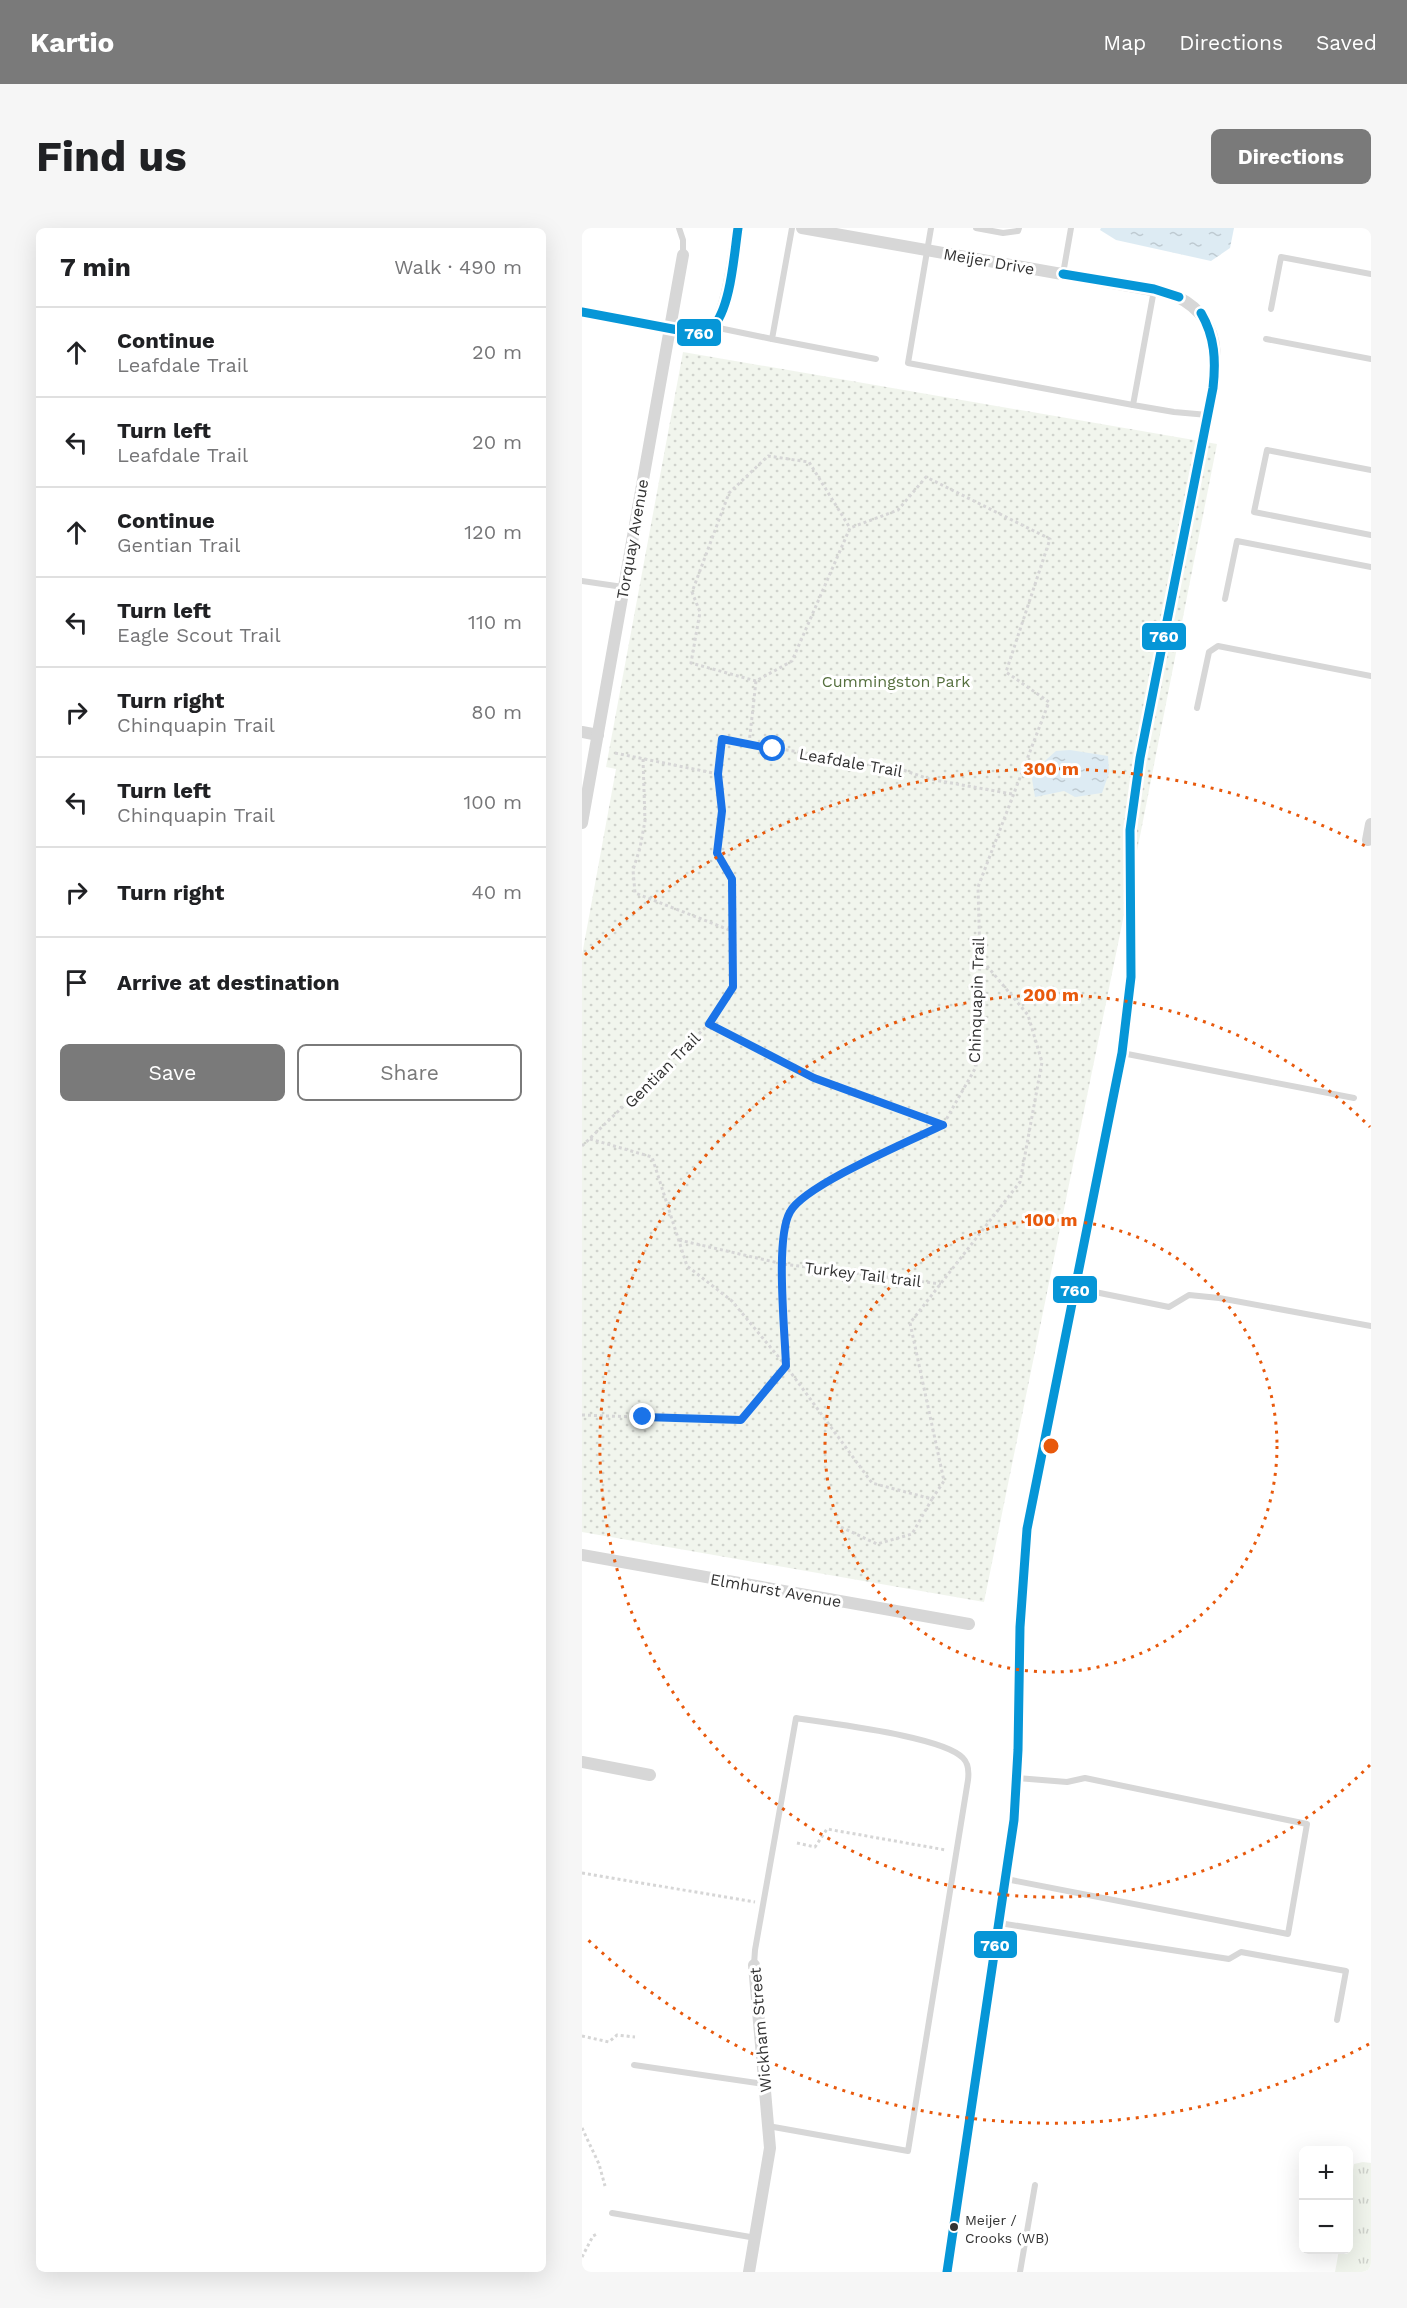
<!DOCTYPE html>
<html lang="en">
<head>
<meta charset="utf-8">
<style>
  body { margin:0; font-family:"Work Sans",sans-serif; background:#f6f6f6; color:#202124 }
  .controls { position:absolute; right:18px; bottom:18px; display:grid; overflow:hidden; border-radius:9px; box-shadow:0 6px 24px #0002 }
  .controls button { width:54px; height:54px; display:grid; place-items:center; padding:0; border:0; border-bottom:2px solid #e0e0e0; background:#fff; color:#202124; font:30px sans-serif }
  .stop { position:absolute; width:18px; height:18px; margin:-14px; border:4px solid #1a73e8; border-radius:50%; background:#fff }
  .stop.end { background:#1a73e8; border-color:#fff; box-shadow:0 2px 6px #0008 }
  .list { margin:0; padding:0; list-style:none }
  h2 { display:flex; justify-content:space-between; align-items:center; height:78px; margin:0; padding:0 24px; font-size:26px }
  h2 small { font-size:20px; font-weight:400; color:#757577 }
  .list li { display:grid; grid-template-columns:39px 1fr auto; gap:18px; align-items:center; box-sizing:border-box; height:90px; padding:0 24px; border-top:2px solid #e0e0e0 }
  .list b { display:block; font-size:22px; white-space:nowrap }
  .list p { margin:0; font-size:20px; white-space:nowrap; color:#757577 }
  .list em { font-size:20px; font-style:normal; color:#757577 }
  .actions { display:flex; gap:12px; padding:18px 24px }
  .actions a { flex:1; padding:14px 0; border:2px solid #7a7a7a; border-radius:9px; text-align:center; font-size:21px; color:#7a7a7a }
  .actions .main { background:#7a7a7a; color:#fff }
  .icon { flex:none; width:33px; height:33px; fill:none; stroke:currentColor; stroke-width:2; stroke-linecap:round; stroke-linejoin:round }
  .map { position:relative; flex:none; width:789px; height:2044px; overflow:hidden; border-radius:9px }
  header { display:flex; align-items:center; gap:36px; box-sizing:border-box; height:84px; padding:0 30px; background:#7a7a7a; color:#fff }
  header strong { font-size:28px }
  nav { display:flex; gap:33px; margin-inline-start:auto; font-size:21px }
  .intro { display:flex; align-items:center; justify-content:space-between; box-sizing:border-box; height:144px; padding:0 36px }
  h1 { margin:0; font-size:42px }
  .button { padding:15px 27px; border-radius:9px; background:#7a7a7a; color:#fff; font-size:21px; font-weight:700 }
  main { display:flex; gap:36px; padding:0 36px }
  aside { flex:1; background:#fff; border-radius:9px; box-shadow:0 6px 24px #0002 }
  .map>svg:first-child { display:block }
  .grass { fill:url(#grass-tufts) }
  .park { fill:url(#park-dots) }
  .water { fill:url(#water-ripples) }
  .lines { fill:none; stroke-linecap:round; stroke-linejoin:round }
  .path { stroke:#d6d6d6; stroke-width:3; stroke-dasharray:3 3; stroke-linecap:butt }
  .lane { stroke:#d7d7d7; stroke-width:6 }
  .street { stroke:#d7d7d7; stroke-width:12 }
  .bus-1-casing { stroke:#fff; stroke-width:14 }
  .bus-1 { stroke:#0696d7; stroke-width:9 }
  .route { stroke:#1a73e8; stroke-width:8 }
  .ring { fill:none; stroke:#e8590c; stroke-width:3; stroke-dasharray:3 6 }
  .bus-dot { fill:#333; stroke:#fff; stroke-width:2 }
  .labels { text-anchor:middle; stroke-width:6; stroke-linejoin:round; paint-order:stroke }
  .bus-label { font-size:14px; fill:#333; stroke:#fff; text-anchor:start }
  .street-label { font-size:16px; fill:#333; stroke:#fff }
  .park-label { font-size:16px; fill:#56703f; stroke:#fff }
  .centre { fill:#e8590c; stroke:#fff; stroke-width:3 }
  .ring-label { font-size:18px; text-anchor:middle; font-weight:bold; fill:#e8590c; stroke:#fff; stroke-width:6; stroke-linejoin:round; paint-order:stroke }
  .line-badge { stroke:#fff; stroke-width:2 }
  .badge-label { font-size:16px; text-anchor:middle; font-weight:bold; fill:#fff }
</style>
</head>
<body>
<header>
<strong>Kartio</strong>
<nav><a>Map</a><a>Directions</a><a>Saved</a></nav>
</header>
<div class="intro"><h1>Find us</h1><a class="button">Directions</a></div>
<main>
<aside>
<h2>7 min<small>Walk · 490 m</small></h2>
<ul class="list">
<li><svg class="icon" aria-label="ahead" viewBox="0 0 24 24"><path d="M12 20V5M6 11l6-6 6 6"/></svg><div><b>Continue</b><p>Leafdale Trail</p></div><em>20 m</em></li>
<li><svg class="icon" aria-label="left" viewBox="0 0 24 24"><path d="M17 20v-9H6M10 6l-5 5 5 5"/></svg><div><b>Turn left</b><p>Leafdale Trail</p></div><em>20 m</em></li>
<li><svg class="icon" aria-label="ahead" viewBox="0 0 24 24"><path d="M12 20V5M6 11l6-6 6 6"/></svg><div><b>Continue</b><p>Gentian Trail</p></div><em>120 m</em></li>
<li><svg class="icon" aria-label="left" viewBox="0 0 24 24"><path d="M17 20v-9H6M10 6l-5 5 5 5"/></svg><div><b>Turn left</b><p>Eagle Scout Trail</p></div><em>110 m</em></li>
<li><svg class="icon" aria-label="right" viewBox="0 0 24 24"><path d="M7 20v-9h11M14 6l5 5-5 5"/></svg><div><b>Turn right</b><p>Chinquapin Trail</p></div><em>80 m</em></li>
<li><svg class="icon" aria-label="left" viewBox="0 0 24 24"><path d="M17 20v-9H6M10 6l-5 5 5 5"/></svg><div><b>Turn left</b><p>Chinquapin Trail</p></div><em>100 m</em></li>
<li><svg class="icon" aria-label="right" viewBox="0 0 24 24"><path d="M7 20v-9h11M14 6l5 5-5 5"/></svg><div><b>Turn right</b></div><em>40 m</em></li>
<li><svg class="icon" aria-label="arrive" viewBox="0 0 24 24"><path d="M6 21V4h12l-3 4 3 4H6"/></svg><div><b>Arrive at destination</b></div></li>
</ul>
<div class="actions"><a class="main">Save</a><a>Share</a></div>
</aside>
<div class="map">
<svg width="789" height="2044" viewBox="0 0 789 2044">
  <defs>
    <pattern id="grass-tufts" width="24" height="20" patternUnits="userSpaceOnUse" patternTransform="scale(1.5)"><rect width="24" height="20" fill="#f1f5ed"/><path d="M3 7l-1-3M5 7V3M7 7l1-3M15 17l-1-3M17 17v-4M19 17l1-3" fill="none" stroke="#cfd2cc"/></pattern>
    <pattern id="park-dots" width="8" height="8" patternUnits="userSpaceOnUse" patternTransform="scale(1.5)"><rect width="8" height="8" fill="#f1f5ed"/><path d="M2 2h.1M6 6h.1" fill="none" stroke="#cfd2cc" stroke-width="1.8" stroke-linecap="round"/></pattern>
    <pattern id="water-ripples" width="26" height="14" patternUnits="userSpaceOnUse" patternTransform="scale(1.5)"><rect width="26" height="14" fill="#ddebf3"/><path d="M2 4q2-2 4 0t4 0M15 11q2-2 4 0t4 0" fill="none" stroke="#becad1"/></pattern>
  </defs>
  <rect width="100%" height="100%" fill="#fff"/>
  <path class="grass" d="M781,1934l8,1v109h-36l4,-22h9l1,-57 5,-29z"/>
  <path class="park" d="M101,124l534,92 -76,387 -157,771 -402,-70v-577l34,-186 -10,-2z"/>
  <g class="water">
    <path d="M519,0h133l-4,20 -19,13 -95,-21 -16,-10z"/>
    <path d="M488,522l38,6 1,17 -7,20 -27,4 -11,-6 -29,6 -3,-18 5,-11 19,-17z"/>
  </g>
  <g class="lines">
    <g class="path">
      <path d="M174,453l-65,-18 9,-51 -8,-20 37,-99 39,-37 41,6 41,66"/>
      <path d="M33,525l103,21 5,-35 180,31 26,9 83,15"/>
      <path d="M61,531l2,62 -5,27 -7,22 2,23 97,38"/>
      <path d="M127,796l105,54 129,47"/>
      <path d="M8,911l62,18 35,109 45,35 54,65 86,117 60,16 12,-18 -34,-158 110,-141 22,-120 -14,-47 -46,-55"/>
      <path d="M0,918l127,-122 24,-37 -1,-108 -15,-26 5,-42 -4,-37"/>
      <path d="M97,1012l104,24 158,20"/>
      <path d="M0,1187l159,6 45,-55 -4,-124 8,-31 27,-24 126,-62 33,-58 4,-108 -2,-72 71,-185 -43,-30 44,-133 -124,-62 -28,33 -48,18 -58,133 -36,20 -7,63"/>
      <path d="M259,1299l36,17 35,-10 20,-35"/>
      <path d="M215,1615l18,4 12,-18 119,21"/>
      <path d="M0,1645l173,29"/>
      <path d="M0,1808l27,6 8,-7 18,2"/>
      <path d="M0,1900l17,36 6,22"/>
      <path d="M0,2029l11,-21 4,-2"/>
    </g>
    <g class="lane">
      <path d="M97,0l4,12v15"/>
      <path d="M210,0l-20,111 104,20"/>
      <path d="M349,0l-23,135 225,42"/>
      <path d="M394,0l27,5 15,-2 1,-3"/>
      <path d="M481,46l8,-46"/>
      <path d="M572,62l-21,115 41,7 34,3"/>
      <path d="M689,81l10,-52 90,17"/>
      <path d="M132,99l58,12"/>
      <path d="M684,111l105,20"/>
      <path d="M789,242l-104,-20 -13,62 117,23"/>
      <path d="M0,353l41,6"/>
      <path d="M643,371l12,-58 134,26"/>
      <path d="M615,480l12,-56 9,-6 153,30"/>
      <path d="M540,825l232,45"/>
      <path d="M493,1060l94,19 20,-12 30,3 152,28"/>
      <path d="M424,1651l282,55 19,-110 -222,-46 -18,4 -50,-4"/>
      <path d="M417,1695l230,36 12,-7 105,19 -9,49"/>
      <path d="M172,1737l1,-15 41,-232c35,6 146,18 167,40 6,6 6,14 5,22l-60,371 -140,-25"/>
      <path d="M52,1837l130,19"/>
      <path d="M30,1985l144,25"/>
      <path d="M438,2044l15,-87"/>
    </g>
    <g class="street">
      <path d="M220,0l367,65c58,23 48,71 39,122l-68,343 -10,72 1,147 -9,76 -95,476 -7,98 -2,123 -4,70 -67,452"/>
      <path d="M0,84l112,21c7,0 13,0 18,-5 16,-15 22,-77 26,-100"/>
      <path d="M0,504l16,3"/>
      <path d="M0,595l101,-568"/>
      <path d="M786,612l3,-16"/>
      <path d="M0,1327l387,69"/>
      <path d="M0,1534l68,13"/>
      <path d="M167,2044l21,-124 -16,-183"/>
    </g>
    <g class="bus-1-casing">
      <g id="bus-1">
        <path d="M481,46l91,15 25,8"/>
        <path d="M0,84l112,21c6,0 13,0 18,-5 19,-19 22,-74 26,-100"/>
        <path d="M365,2044l67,-452 4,-70 2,-123 7,-98 95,-476 9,-76 -1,-147 10,-72 73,-370c3,-27 2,-51 -12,-75"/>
      </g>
    </g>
    <use href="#bus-1" class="bus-1"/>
  </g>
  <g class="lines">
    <path class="route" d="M61,1189l98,3 45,-54c-1,-34 -11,-128 4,-154 14,-27 122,-72 153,-87l-129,-47 -105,-54 24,-37 -1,-108 -15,-26 5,-42 -4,-37 4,-35 51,10"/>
  </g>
  <g class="ring">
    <circle cx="469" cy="1218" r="226"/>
    <path d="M788 1537A451 451 0 1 1 788 899"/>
    <path d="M787 1816A677 677 0 0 1 3 1709M3 727A677 677 0 0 1 787 620"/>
  </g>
  <circle class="bus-dot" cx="372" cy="1999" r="5"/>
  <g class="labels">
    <g class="bus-label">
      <text x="383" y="1997">Meijer /<tspan x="383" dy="18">Crooks (WB)</tspan></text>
    </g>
    <g class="street-label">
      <text transform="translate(407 33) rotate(10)" y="6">Meijer Drive</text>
      <text transform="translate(50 311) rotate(-80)" y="6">Torquay Avenue</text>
      <text transform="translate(269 534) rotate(10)" y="6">Leafdale Trail</text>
      <text transform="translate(394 772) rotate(-88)" y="6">Chinquapin Trail</text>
      <text transform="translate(80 842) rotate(-45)" y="6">Gentian Trail</text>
      <text transform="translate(281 1046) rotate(7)" y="6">Turkey Tail trail</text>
      <text transform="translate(194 1362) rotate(10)" y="6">Elmhurst Avenue</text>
      <text transform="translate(178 1802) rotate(-95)" y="6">Wickham Street</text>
    </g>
    <g class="park-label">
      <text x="314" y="459">Cummingston Park</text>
    </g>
  </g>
  <circle cx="469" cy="1218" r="9" class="centre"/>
  <g class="ring-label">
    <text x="469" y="547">300 m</text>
    <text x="469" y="773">200 m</text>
    <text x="469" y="998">100 m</text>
  </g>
  <g class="line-badge">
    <rect x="94" y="90" width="46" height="29" rx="6" fill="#0696d7"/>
    <rect x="559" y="394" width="46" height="29" rx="6" fill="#0696d7"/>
    <rect x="470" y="1047" width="46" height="29" rx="6" fill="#0696d7"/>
    <rect x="391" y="1702" width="45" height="29" rx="6" fill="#0696d7"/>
  </g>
  <g class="badge-label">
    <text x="117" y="111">760</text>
    <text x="582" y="414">760</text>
    <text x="493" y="1068">760</text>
    <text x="413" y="1723">760</text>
  </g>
</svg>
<div class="controls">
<button>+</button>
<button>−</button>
</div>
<div class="stop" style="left:191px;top:521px"></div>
<div class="stop end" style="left:61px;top:1189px"></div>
</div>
</main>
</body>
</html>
